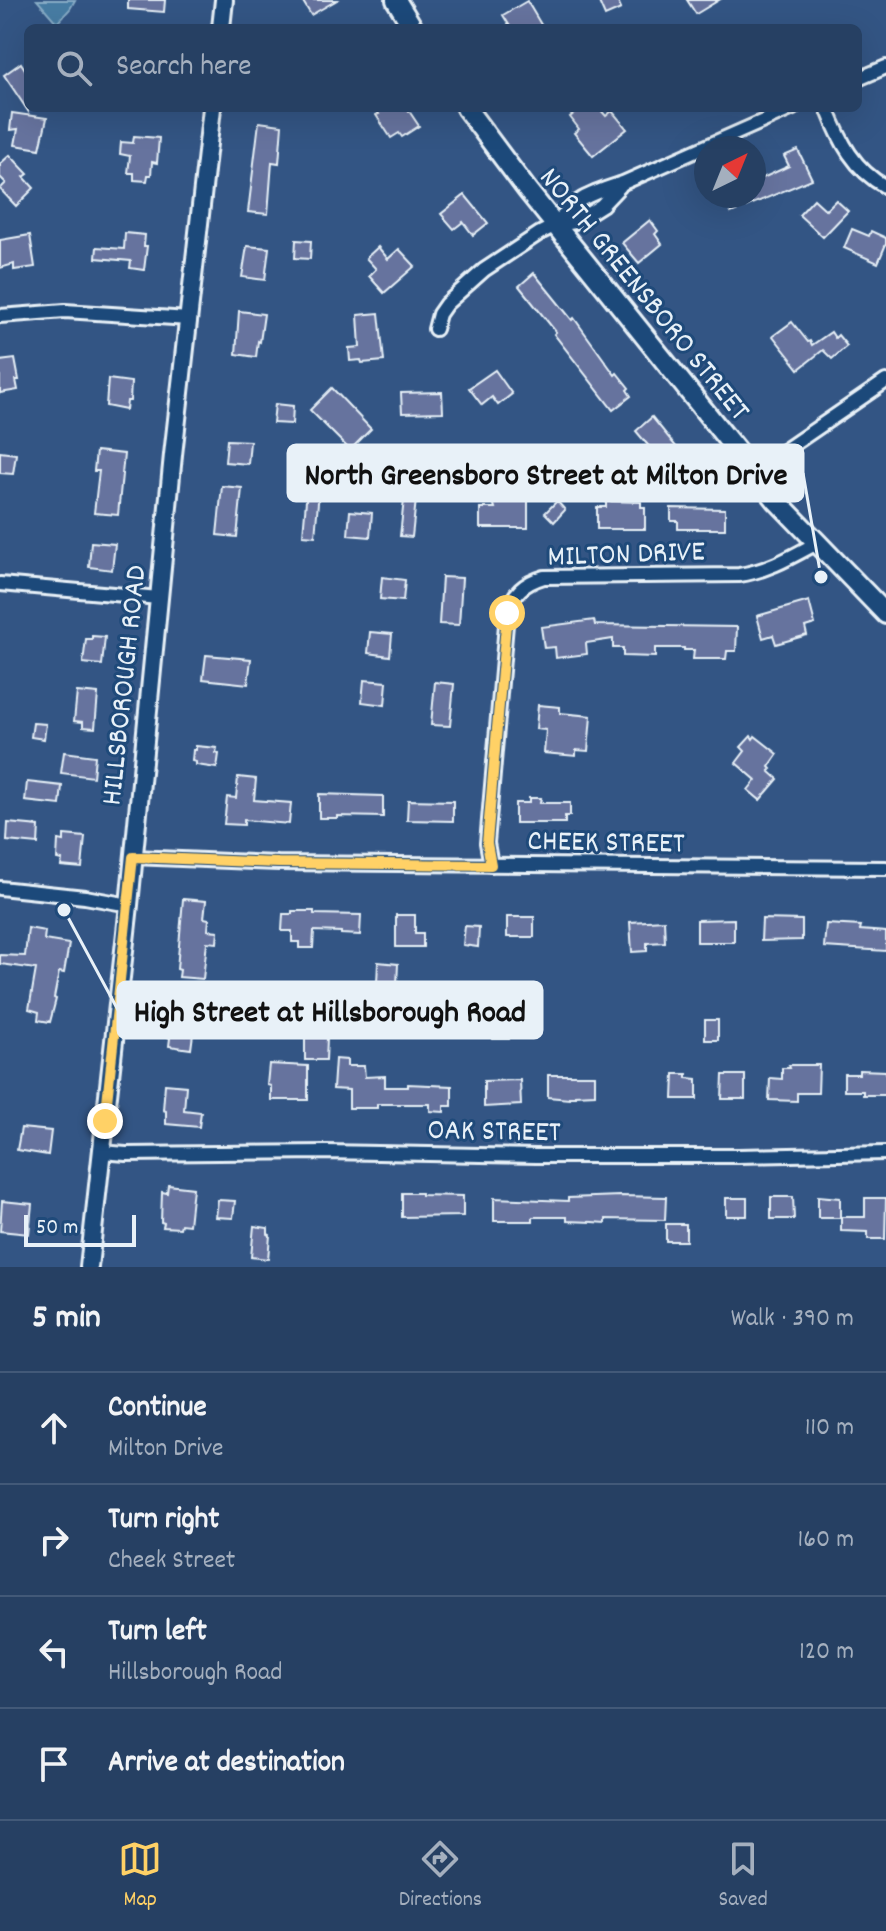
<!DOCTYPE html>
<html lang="en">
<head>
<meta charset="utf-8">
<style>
  body { margin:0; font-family:Dekko,sans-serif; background:#324b6c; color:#f1f3f6 }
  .compass { position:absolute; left:694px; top:136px; width:72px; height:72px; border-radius:50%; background:#264063; box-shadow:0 8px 32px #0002; rotate:43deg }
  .scale { position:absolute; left:24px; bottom:20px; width:112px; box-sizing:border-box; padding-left:8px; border:4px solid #e8f1f8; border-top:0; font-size:22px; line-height:28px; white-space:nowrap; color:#e8f1f8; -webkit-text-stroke:6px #1f4a7a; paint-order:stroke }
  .stop { position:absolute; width:24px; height:24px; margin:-18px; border:6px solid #ffd166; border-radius:50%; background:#fff }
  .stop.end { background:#ffd166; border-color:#fff; box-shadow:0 2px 8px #0008 }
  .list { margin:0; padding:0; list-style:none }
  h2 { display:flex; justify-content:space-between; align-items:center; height:104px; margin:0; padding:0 32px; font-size:34px }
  h2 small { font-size:26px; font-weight:400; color:#a4afbe }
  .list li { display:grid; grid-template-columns:52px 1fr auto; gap:24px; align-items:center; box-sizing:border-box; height:112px; padding:0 32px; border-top:2px solid #425978 }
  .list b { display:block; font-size:30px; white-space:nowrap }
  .list p { margin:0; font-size:26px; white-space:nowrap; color:#a4afbe }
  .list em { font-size:26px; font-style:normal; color:#a4afbe }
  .icon { flex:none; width:44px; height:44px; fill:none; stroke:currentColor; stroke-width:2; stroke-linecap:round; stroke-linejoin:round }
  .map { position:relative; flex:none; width:886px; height:1267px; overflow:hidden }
  .search { position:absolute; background:#264063; box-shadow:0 8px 32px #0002; left:24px; right:24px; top:24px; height:88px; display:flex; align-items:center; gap:20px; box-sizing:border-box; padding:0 28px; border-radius:12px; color:#a4afbe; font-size:30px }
  .sheet { height:552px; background:#264063 }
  nav { display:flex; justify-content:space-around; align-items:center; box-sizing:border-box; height:112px; border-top:2px solid #425978; background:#264063; font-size:22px; color:#a4afbe }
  nav a { display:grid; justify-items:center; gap:4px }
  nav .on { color:#ffd166 }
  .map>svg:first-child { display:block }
  .water { fill:#467ca3; stroke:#87abc5; stroke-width:2 }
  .building { fill:#66739e; stroke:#e8f1f8; stroke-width:2 }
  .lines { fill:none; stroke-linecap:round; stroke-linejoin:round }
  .minor-casing { stroke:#e8f1f8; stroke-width:18 }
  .tertiary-casing { stroke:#e8f1f8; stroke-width:22 }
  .secondary-casing { stroke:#e8f1f8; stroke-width:24 }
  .minor { stroke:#1f4a7a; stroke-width:12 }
  .tertiary { stroke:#1f4a7a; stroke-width:16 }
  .secondary { stroke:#1f4a7a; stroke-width:18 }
  .route { stroke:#ffd166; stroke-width:10 }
  .labels { text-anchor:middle; stroke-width:6; stroke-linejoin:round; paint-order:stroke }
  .street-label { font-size:30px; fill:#e8f1f8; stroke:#1f4a7a }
  .leader { fill:none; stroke:#e8f1f8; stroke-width:3 }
  .callout-dot { fill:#e8f1f8; stroke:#1f4a7a; stroke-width:3 }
  .callout { fill:#e8f1f8; stroke:#e8f1f8; stroke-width:3 }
  .callout-label { font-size:32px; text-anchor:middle; font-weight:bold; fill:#111 }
</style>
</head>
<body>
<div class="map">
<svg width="886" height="1267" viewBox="0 0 886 1267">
  <rect width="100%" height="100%" fill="#335584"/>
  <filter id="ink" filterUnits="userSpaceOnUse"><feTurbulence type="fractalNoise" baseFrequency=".0125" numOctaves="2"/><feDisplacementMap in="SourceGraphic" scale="16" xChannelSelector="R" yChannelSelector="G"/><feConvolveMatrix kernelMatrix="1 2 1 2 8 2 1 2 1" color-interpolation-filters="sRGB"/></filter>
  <g filter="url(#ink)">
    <path class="water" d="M37,0h38l-5,9 -13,14z"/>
    <g class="building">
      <path d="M128,0h37l-1,12 -36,-3z"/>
      <path d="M302,0h35l-26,15z"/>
      <path d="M598,0h19l4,9 -16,7z"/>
      <path d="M687,0h32l-23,14z"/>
      <path d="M527,1l16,27h-32l-8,-13z"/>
      <path d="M21,63l7,11v37l-24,-36z"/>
      <path d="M375,108h32l12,18 -17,11 -3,-4 -8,5 -15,-23 3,-1z"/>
      <path d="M581,108h18l7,8 6,-5 15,18 -34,27 -19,-23 5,-4 -9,-12z"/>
      <path d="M12,113l35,5 -7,31 -25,-4 3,-16 -8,1z"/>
      <path d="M259,122l23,3 -3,38 -7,-1 -4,52 -20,-2z"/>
      <path d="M134,136l25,2 -2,25 -5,-1 -1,13h-3l-1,6 -13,-1v-7h-6l2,-17 -10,-2 1,-12 12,1z"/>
      <path d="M798,150l14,29 -81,34 -7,-17h30v-14l35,-16 -5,-10z"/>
      <path d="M10,155l18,19 -4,3 10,11 -18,18 -16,-17 6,-6 -6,-6v-13z"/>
      <path d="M465,195l23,28 -15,12 -10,-13 -9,7 -13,-15z"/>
      <path d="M814,199l12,11 10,-10 12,11 -25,26 -24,-22z"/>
      <path d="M650,220l8,11 -3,3 7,10 -23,19 -17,-20z"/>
      <path d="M852,229l17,7 2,-5 15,7v6l-8,19 -34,-15z"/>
      <path d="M125,233l20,2 -1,11h3l-3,24 -14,-2 1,-7 -35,-3 1,-11 27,2z"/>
      <path d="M30,235l5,32 -21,3v-6l-14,4v-28z"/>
      <path d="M296,240l15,1 -1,18 -15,-1z"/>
      <path d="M247,246l22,2 -4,32 -23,-3z"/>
      <path d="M378,247l10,12 11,-10 16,17 -31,27 -15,-17 7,-7 -10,-11z"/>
      <path d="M534,273l38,47 2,-2 41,57 2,-2 12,15 -2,2 4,6 -18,14 -59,-76 2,-2 -37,-46z"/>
      <path d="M239,311l25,3 -4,28 -2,-1 -2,16 -20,-3z"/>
      <path d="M379,313l5,48 -22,2 -1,-3 -11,1 -1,-13 11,-1 -2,-32z"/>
      <path d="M792,322l16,20 2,-1 2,4 19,-13 4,6 3,-3 9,11 -15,13 -9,-9 -24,19 -26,-33z"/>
      <path d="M15,359l4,21h-3l2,10 -18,3v-32z"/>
      <path d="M495,370l17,24 -14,11 -6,-8 -10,8 -13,-17z"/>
      <path d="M108,379l23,3 -1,19h-3l-1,9 -20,-4z"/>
      <path d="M332,388l39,41 -21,21 -40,-40z"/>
      <path d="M442,392l1,20 -41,1 -1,-20z"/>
      <path d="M275,404l18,2 -1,18 -19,-1z"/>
      <path d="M652,417l26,32 -16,13 -26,-31z"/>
      <path d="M227,440l23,1 -2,23 -23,-2z"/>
      <path d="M96,451l28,3 -6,61 -24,-2 5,-42h-5z"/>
      <path d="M0,452l16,2 -3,20 -13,-1z"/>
      <path d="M222,486l20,2 -5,49 -20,-2z"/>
      <path d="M489,488h39v40h-48v-20h15z"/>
      <path d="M307,489l12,2 -4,45 -12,-1z"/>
      <path d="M405,490h12l-5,47 -12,-1z"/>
      <path d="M557,501l8,9 -11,12 -9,-9z"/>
      <path d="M606,501l35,1v5h4v22h-48v-22h9z"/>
      <path d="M671,508l54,1v20h-47v-8h-7z"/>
      <path d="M350,511l22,2 -2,24 -22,-2z"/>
      <path d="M91,542l24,2 -3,26 -23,-3z"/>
      <path d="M382,577l23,3 -2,21 -23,-2z"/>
      <path d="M442,577l20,1 -3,47 -20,-1z"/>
      <path d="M809,601l6,23 -10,3 2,8 -31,9 -3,-9 -10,3 -6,-22z"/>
      <path d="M594,620l1,5 142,2 -1,24h-9l-1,8h-33l1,-9h-10v-2h-29v9l-32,-1v-8h-10v-9l-27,4 1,11 -31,4 -1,-11 -11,1 -3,-21z"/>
      <path d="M370,632l22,2 -2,22 -22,-3z"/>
      <path d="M92,636l13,1 -3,28 -19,-2 3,-24h6z"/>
      <path d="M206,655l45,4 -3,25 -45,-5z"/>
      <path d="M364,680l23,2 -2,23 -23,-3z"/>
      <path d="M435,682l19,2 -4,42 -19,-1z"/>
      <path d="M77,692l21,2 -3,34 -12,-1v-5l-9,-1z"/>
      <path d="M538,705l22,2v6l31,3 -3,35 -12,-1v6l-32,-3 2,-23 -10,-1z"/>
      <path d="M33,723l13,1 -2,15 -13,-2z"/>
      <path d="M751,736l2,3 2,-3 23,18 -9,13 2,2 -2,2 9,8 -18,21 -12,-10 8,-10 -20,-17 9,-12 -4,-4z"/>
      <path d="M196,746l21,2 -1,5 3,1 -2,14 -21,-3v-3l-4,-1 1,-11h3z"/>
      <path d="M64,752l31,4 -2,21 -32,-4z"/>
      <path d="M238,777l18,2 -2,21 37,3 -2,21 -45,-4v5l-20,-1 3,-27 9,1z"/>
      <path d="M27,782l35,4 -2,19 -35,-4z"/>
      <path d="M319,794l64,2v21l-46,-1v2h-18z"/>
      <path d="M529,798h12l-1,5h30v13h-5v7h-50v-20h14z"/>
      <path d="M408,800l45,1v20l-46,-1z"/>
      <path d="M8,823l31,3 -1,18 -31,-3z"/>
      <path d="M64,835l21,2 -3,31 -21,-2 1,-6 -5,-1 1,-19 6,1z"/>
      <path d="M183,899l23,2 -2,17 5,1 -1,11 10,1 -1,12 -10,-1 -4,37 -24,-2 1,-7 -3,-1z"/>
      <path d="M292,911h22v3l47,1 -1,20 -19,-1v-2l-27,-1 -1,17h-14v-6h-7v-11h-10l1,-17h9z"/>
      <path d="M396,915h19v18h8v14h-27z"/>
      <rect x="507" y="917" width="27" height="20"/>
      <path d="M734,919v23h-37v-22z"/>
      <path d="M762,919l40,1v20l-41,1z"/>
      <path d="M664,920l1,22 -18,1v8l-15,1 -2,-30z"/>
      <path d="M826,924l35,2 -1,4 26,2v19l-62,-4z"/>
      <path d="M465,926l14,1 -1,20 -15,-2z"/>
      <path d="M28,928l17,3 -1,9 25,4 -5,29 -5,-1 -5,26 2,1 -6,23 -12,-2 1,-8 -10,-3 7,-40 -36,-5v-9l25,1z"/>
      <path d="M378,962l20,2 -1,21 -20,-2z"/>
      <path d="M311,981l26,3v3l7,1 -2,15 -32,-5z"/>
      <path d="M176,1013l27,3 -2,19 -8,-1 -2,15 -22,-3 1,-8 -2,-1 2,-15 1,-3h4z"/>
      <rect x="493" y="1017" width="16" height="22"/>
      <rect x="705" y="1020" width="13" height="20"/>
      <path d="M305,1038h22l-1,22h-21z"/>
      <path d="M335,1059l12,1v6h17l1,11 20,-1v11h23v-3l44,2v20h-8v6l-14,-1v-7h-53v4h-28v-18l-16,-1z"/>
      <path d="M269,1064l39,2v34h-37v-14l-4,-1z"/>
      <path d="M789,1065h30l-1,28h-21v8l-28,-1 1,-22 12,1v-11h8z"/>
      <path d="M859,1070l27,1v24h-23v-4h-19v-17h15z"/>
      <path d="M674,1074h13v4l10,1v20h-24z"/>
      <path d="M548,1075h47v19l-20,1v2h-6v2l-21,-2z"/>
      <path d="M723,1075h22v24h-23z"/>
      <path d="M520,1080l1,25 -37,2v-26z"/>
      <path d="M165,1084l21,2 -2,24 17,2 -2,15 -33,-3v-13l-3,-1z"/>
      <path d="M21,1128l30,3 -3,24 -31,-5z"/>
      <path d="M168,1185l25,3 -4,37 -8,-1 -1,4 -17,-1 1,-4 -3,-1 1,-30 5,1z"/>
      <path d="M402,1193h19v2l42,1v20l-61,1z"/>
      <path d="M620,1196l46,1 -1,23 -59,-1v4l-13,-1 -26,-1v-4h-34v4h-39v-23l74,3v-3z"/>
      <path d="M818,1196l22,2v20h-22z"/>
      <path d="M771,1197h22l1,22h-23z"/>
      <rect x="726" y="1198" width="21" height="18"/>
      <path d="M865,1198h21l-1,41h-17v-7l-27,-1v-14h24z"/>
      <path d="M218,1200l17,1 -2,17 -17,-1z"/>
      <path d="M2,1201l30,3 -3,30 -29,-3z"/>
      <rect x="666" y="1224" width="20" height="17"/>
      <path d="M254,1226l14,2v6l2,1 -2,24 -17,-2z"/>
    </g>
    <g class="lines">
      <g class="minor-casing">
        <g id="minor">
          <path d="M858,79l28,-12"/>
          <path d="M827,108c13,33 27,62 59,79"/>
          <path d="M556,225c17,-27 37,-32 67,-42l170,-75"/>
          <path d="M0,316l65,-5 124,8"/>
          <path d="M435,329l4,-15 7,-10 38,-34 56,-37 16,-8 19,-3 27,-17 18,-19"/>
          <path d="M755,474l17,-15 114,-78"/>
          <path d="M0,584l159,14"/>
          <path d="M133,857l145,6 608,5"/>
          <path d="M491,865l-4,-22 20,-230c6,-20 17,-30 37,-36l195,-2c29,-4 52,-18 78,-32"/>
          <path d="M0,888l85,9 44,8"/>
          <path d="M102,1152l24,2 201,-2 209,4h202l148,-3"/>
        </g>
      </g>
      <g class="tertiary-casing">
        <g id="tertiary">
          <path d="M221,28l3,-28"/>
          <path d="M89,1267l40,-362 44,-450 39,-347"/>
        </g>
      </g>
      <g class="secondary-casing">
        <g id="secondary">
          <path d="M396,0l17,28"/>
          <path d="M466,108l62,83 249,310 109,113"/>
        </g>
      </g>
      <use href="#minor" class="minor"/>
      <use href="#tertiary" class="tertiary"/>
      <use href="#secondary" class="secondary"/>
    </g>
  </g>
  <g class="lines" filter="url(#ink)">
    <path class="route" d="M105,1121l28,-264 145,6 213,2 -4,-22 20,-230"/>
  </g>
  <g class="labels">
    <g class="street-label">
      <text transform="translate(646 293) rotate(51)" y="10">NORTH GREENSBORO STREET</text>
      <text transform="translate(626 552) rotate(-2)" y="10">MILTON DRIVE</text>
      <text transform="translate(122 685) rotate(-84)" y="10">HILLSBOROUGH ROAD</text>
      <text transform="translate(606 840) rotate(1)" y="10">CHEEK STREET</text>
      <text transform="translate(494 1129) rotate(1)" y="10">OAK STREET</text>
    </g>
  </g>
  <path class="leader" d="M821 577L803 473M64 910L118 1010"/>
  <g class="callout-dot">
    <circle cx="821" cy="577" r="8"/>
    <circle cx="64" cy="910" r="8"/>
  </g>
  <g class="callout">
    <rect x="288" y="445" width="515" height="56" rx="8"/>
    <rect x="118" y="982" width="424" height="56" rx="8"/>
  </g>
  <g class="callout-label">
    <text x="546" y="484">North Greensboro Street at Milton Drive</text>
    <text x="330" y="1021">High Street at Hillsborough Road</text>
  </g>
</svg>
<svg class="compass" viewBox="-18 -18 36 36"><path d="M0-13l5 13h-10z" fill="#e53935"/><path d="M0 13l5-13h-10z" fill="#a4afbe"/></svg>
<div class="scale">50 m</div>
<div class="stop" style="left:507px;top:613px"></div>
<div class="stop end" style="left:105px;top:1121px"></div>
<div class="search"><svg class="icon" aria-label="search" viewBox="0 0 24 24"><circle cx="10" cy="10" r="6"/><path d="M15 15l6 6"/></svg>Search here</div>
</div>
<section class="sheet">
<h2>5 min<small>Walk · 390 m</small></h2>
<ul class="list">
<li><svg class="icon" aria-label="ahead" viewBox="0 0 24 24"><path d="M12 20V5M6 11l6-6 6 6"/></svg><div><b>Continue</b><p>Milton Drive</p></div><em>110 m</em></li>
<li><svg class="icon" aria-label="right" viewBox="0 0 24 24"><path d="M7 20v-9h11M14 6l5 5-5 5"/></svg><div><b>Turn right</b><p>Cheek Street</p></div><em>160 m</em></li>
<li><svg class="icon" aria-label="left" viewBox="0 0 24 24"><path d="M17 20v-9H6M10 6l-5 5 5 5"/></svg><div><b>Turn left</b><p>Hillsborough Road</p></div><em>120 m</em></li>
<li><svg class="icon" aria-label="arrive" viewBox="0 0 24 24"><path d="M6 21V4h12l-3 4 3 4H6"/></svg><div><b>Arrive at destination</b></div></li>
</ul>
</section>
<nav>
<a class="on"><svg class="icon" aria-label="map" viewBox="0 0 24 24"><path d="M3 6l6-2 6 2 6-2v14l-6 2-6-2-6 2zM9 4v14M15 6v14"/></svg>Map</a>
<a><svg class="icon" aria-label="directions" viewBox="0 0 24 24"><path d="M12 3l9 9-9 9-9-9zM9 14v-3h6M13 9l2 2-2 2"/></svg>Directions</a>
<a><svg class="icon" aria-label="saved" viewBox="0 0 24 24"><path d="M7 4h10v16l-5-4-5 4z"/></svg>Saved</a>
</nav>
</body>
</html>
